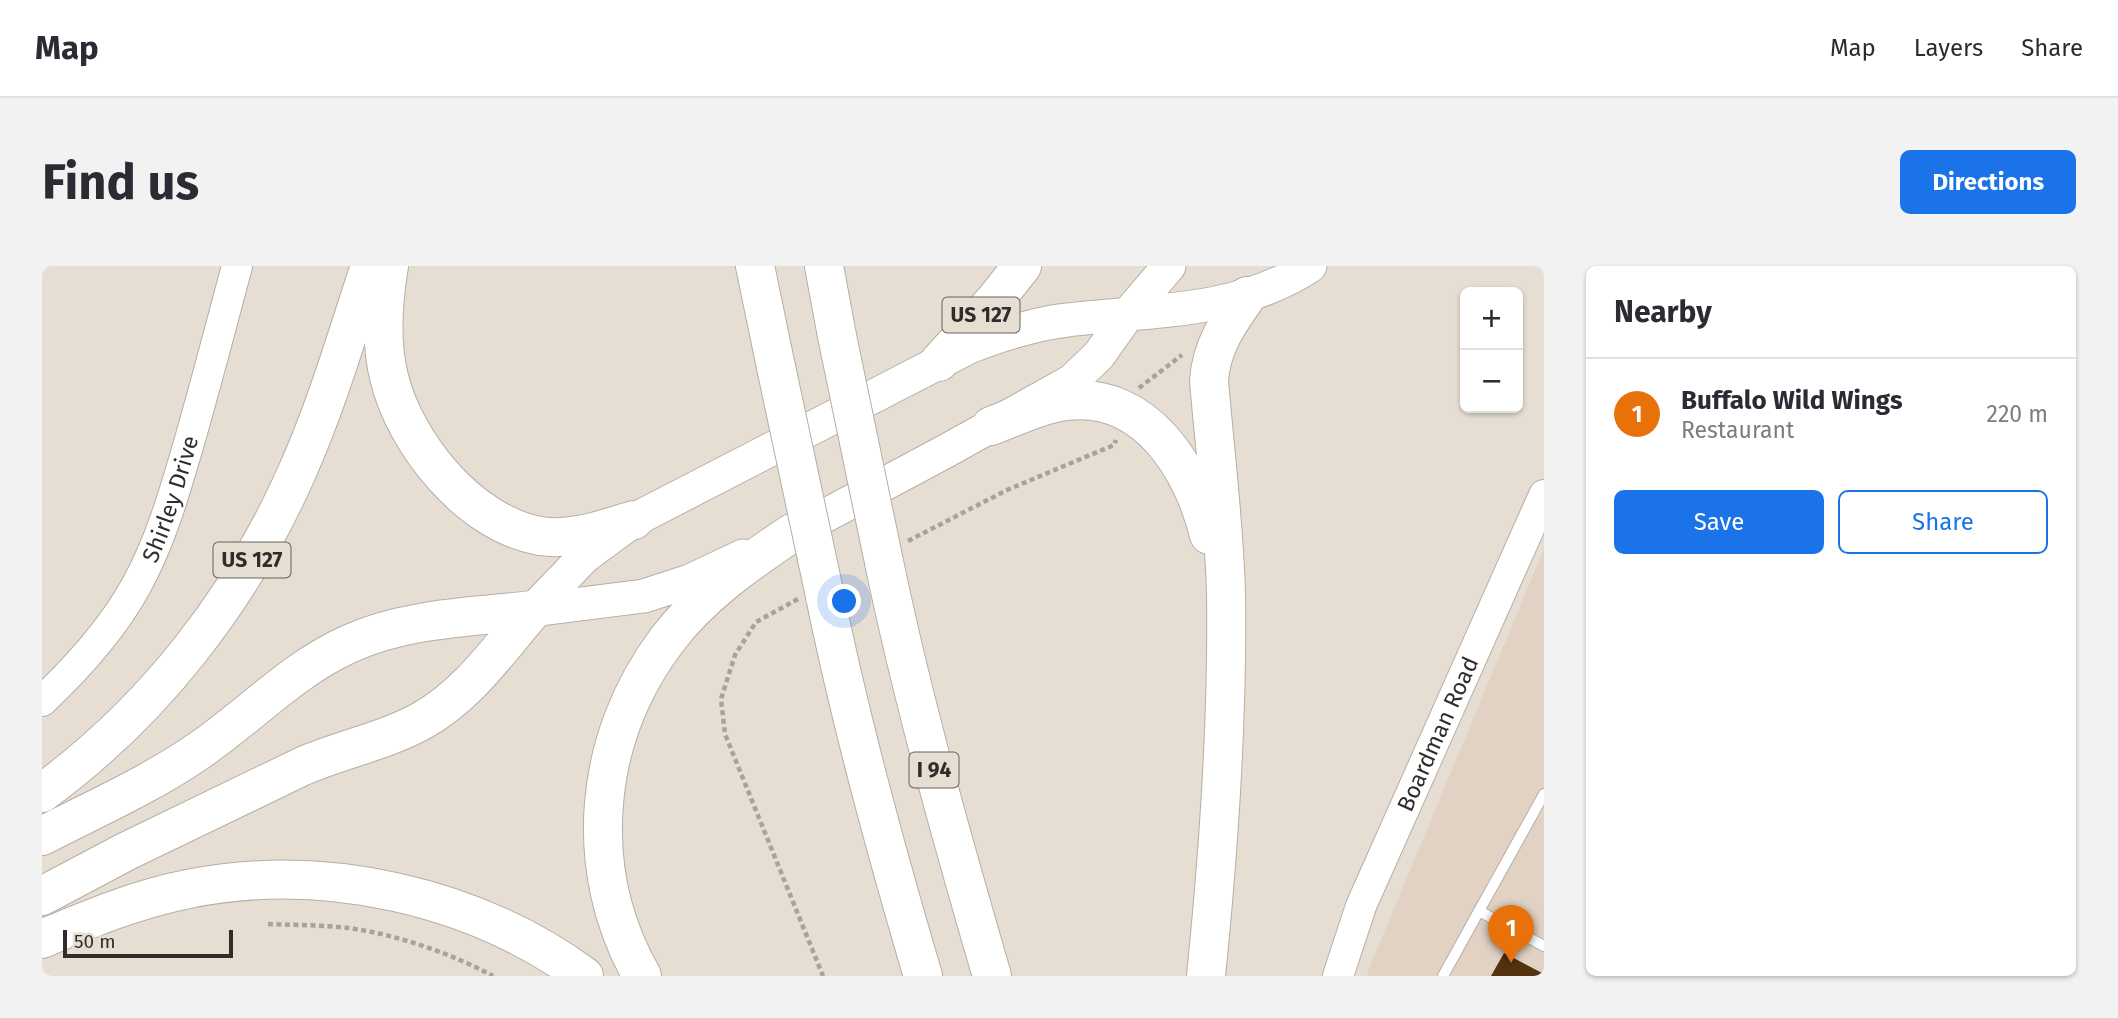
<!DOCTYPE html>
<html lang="en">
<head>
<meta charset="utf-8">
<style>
  body { margin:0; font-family:"Fira Sans",sans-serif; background:#f2f2f3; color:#2b2b33 }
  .controls { position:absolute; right:21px; top:21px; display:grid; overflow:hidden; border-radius:10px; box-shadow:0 2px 5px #0004 }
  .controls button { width:63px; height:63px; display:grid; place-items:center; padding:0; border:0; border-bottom:2px solid #e1e1e2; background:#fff; color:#2b2b33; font:35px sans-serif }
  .scale { position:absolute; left:21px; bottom:18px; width:170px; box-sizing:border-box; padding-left:7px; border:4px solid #302c29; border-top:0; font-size:19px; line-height:24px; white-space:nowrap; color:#302c29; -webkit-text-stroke:5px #e6ddd3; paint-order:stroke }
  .you { position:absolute; left:803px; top:336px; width:24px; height:24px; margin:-18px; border:5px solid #fff; border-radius:50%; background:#1a73e8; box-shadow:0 0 0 10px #1a73e833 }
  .badge { display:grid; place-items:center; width:46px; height:46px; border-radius:50%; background:#1a73e8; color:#fff; font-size:23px; font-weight:700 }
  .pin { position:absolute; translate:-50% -58px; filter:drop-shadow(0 2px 4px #0008) }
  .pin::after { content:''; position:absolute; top:37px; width:24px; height:21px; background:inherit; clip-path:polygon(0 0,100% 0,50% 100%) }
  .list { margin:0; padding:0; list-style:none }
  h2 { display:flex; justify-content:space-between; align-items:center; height:91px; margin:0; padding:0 28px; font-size:30px }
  h2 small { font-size:23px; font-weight:400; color:#7c7c81 }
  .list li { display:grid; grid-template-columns:46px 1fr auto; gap:21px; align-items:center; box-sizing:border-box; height:112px; padding:0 28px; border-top:2px solid #e1e1e2 }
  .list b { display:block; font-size:26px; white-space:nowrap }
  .list p { margin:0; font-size:23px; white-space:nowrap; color:#7c7c81 }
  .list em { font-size:23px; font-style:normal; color:#7c7c81 }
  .actions { display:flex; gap:14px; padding:21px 28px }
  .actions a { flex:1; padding:16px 0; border:2px solid #1a73e8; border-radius:10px; text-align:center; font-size:24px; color:#1a73e8 }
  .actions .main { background:#1a73e8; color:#fff }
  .map { position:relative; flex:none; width:1502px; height:710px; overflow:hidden; border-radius:10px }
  header { display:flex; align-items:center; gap:42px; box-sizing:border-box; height:98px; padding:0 35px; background:#fff; border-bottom:2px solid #e1e1e2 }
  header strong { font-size:33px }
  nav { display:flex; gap:38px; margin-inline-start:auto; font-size:24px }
  .intro { display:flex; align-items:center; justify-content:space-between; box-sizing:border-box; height:168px; padding:0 42px }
  h1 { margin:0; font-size:49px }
  .button { padding:18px 32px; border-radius:10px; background:#1a73e8; color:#fff; font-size:24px; font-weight:700 }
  main { display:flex; gap:42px; padding:0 42px }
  aside { flex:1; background:#fff; border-radius:10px; box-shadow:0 2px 5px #0004 }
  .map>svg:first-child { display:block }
  .built { fill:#e1d2c3 }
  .building { fill:#54340e }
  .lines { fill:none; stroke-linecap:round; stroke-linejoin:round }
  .lane-casing { stroke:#b7aea5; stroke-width:12 }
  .secondary-casing { stroke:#b7aea5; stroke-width:32 }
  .primary-casing { stroke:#b7aea5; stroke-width:35 }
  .highway-casing { stroke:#b7aea5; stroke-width:40 }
  .path { stroke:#a9a29a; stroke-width:4.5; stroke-dasharray:5 3.5; stroke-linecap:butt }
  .lane { stroke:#fff; stroke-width:10 }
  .secondary { stroke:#fff; stroke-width:30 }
  .primary { stroke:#fff; stroke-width:33 }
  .highway { stroke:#fff; stroke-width:38 }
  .highway-bridge-casing { stroke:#b7aea5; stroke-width:40; stroke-linecap:butt }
  .highway-bridge { stroke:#fff; stroke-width:38 }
  .labels { text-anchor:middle; stroke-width:7; stroke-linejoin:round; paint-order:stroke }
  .shield { fill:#e6ddd3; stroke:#67615c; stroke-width:2 }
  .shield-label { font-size:21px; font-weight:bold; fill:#302c29 }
  .street-label { font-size:23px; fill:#302c29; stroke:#e6ddd3 }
</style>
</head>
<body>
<header>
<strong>Map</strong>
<nav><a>Map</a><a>Layers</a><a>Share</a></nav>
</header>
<div class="intro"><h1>Find us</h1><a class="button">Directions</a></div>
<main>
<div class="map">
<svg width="1502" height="710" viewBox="0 0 1502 710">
  <rect width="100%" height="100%" fill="#e6ddd3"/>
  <path class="built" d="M1502,283v427h-177l1,-5z"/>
  <path class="building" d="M1462,687l40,21v2h-53z"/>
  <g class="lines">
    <g class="lane-casing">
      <g id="lane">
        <path d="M1437,645l65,-117"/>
        <path d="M1401,710l36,-65 65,35"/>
      </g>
    </g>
    <g class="secondary-casing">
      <g id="secondary">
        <path id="s1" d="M0,435c36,-34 70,-71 94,-115 26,-47 40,-99 55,-150 16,-57 31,-113 46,-170"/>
        <path id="s2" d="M1296,710l23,-70 183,-411"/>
      </g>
    </g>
    <g class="primary-casing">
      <g id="primary">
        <path d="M747,269l157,-84 126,-70 27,-26 29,-41 41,-48"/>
        <path d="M491,344l51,-53 50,-37 335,-173c31,-12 64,-23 98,-27 82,-10 170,-6 243,-54"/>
        <path d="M491,344l111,-14 46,-15 53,-25"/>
      </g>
    </g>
    <g class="highway-casing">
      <g id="highway">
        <path d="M347,0c-6,36 -9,75 0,111 16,67 81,147 151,159 32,5 64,-7 94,-16"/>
        <path d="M713,0l21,101"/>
        <path d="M782,0l13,70"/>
        <path d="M897,96l57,-63 26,-33"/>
        <path d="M949,160c24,-9 50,-22 76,-25 79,-10 126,68 142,134"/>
        <path d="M842,296c29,139 68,277 108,414"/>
        <path d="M783,330c26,128 61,255 98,380"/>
        <path d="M0,527c112,-82 199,-194 255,-321 30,-67 50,-137 73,-206"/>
        <path d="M0,570c52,-27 107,-51 155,-84 52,-35 94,-82 152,-108 56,-26 123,-27 184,-34"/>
        <path d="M0,630l85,-45 176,-85c39,-17 83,-25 120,-46 46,-26 76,-71 110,-110"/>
        <path d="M0,673c47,-20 95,-40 146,-50 135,-27 285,6 396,87"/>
        <path d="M600,710c-61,-107 -49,-238 25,-336 33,-44 79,-76 125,-107"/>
        <path d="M1164,710c13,-128 22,-255 20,-383 -2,-71 -11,-142 -17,-212 2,-34 19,-58 38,-85"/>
      </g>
    </g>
    <g class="path">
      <path d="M1097,122l43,-33"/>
      <path d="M866,275l99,-51 107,-45 2,-5"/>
      <path d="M756,333l-42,23 -21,33 -14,44 4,35 98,242"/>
      <path d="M226,658c27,1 55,1 81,4 49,7 101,25 144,48"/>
    </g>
    <use href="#lane" class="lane"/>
    <use href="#secondary" class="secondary"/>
    <use href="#primary" class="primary"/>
    <use href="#highway" class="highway"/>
    <g class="highway-bridge-casing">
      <g id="highway-bridge">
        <path d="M795,70l47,226"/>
        <path d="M734,101l49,229"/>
      </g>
    </g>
    <use href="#highway-bridge" class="highway-bridge"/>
  </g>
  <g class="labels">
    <g class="shield">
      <rect x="900.5" y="31.5" width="77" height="35" rx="5"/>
      <rect x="171.5" y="276.5" width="77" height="35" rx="5"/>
      <rect x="867.5" y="486.5" width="49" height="35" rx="5"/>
    </g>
    <g class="shield-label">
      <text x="939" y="56">US 127</text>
      <text x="210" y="301">US 127</text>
      <text x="892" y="511">I 94</text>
    </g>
    <g class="street-label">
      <text dy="8" stroke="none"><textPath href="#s1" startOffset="243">Shirley Drive</textPath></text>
      <text dy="8" stroke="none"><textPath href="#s2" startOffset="262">Boardman Road</textPath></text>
    </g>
  </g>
</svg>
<div class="controls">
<button>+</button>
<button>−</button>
</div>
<div class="scale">50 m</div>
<div class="you"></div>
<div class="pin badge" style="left:1469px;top:697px;background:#e8710a">1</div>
</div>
<aside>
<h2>Nearby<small></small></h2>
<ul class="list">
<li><span class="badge" style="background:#e8710a">1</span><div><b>Buffalo Wild Wings</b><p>Restaurant</p></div><em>220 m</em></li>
</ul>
<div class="actions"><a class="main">Save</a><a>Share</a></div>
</aside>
</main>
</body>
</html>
